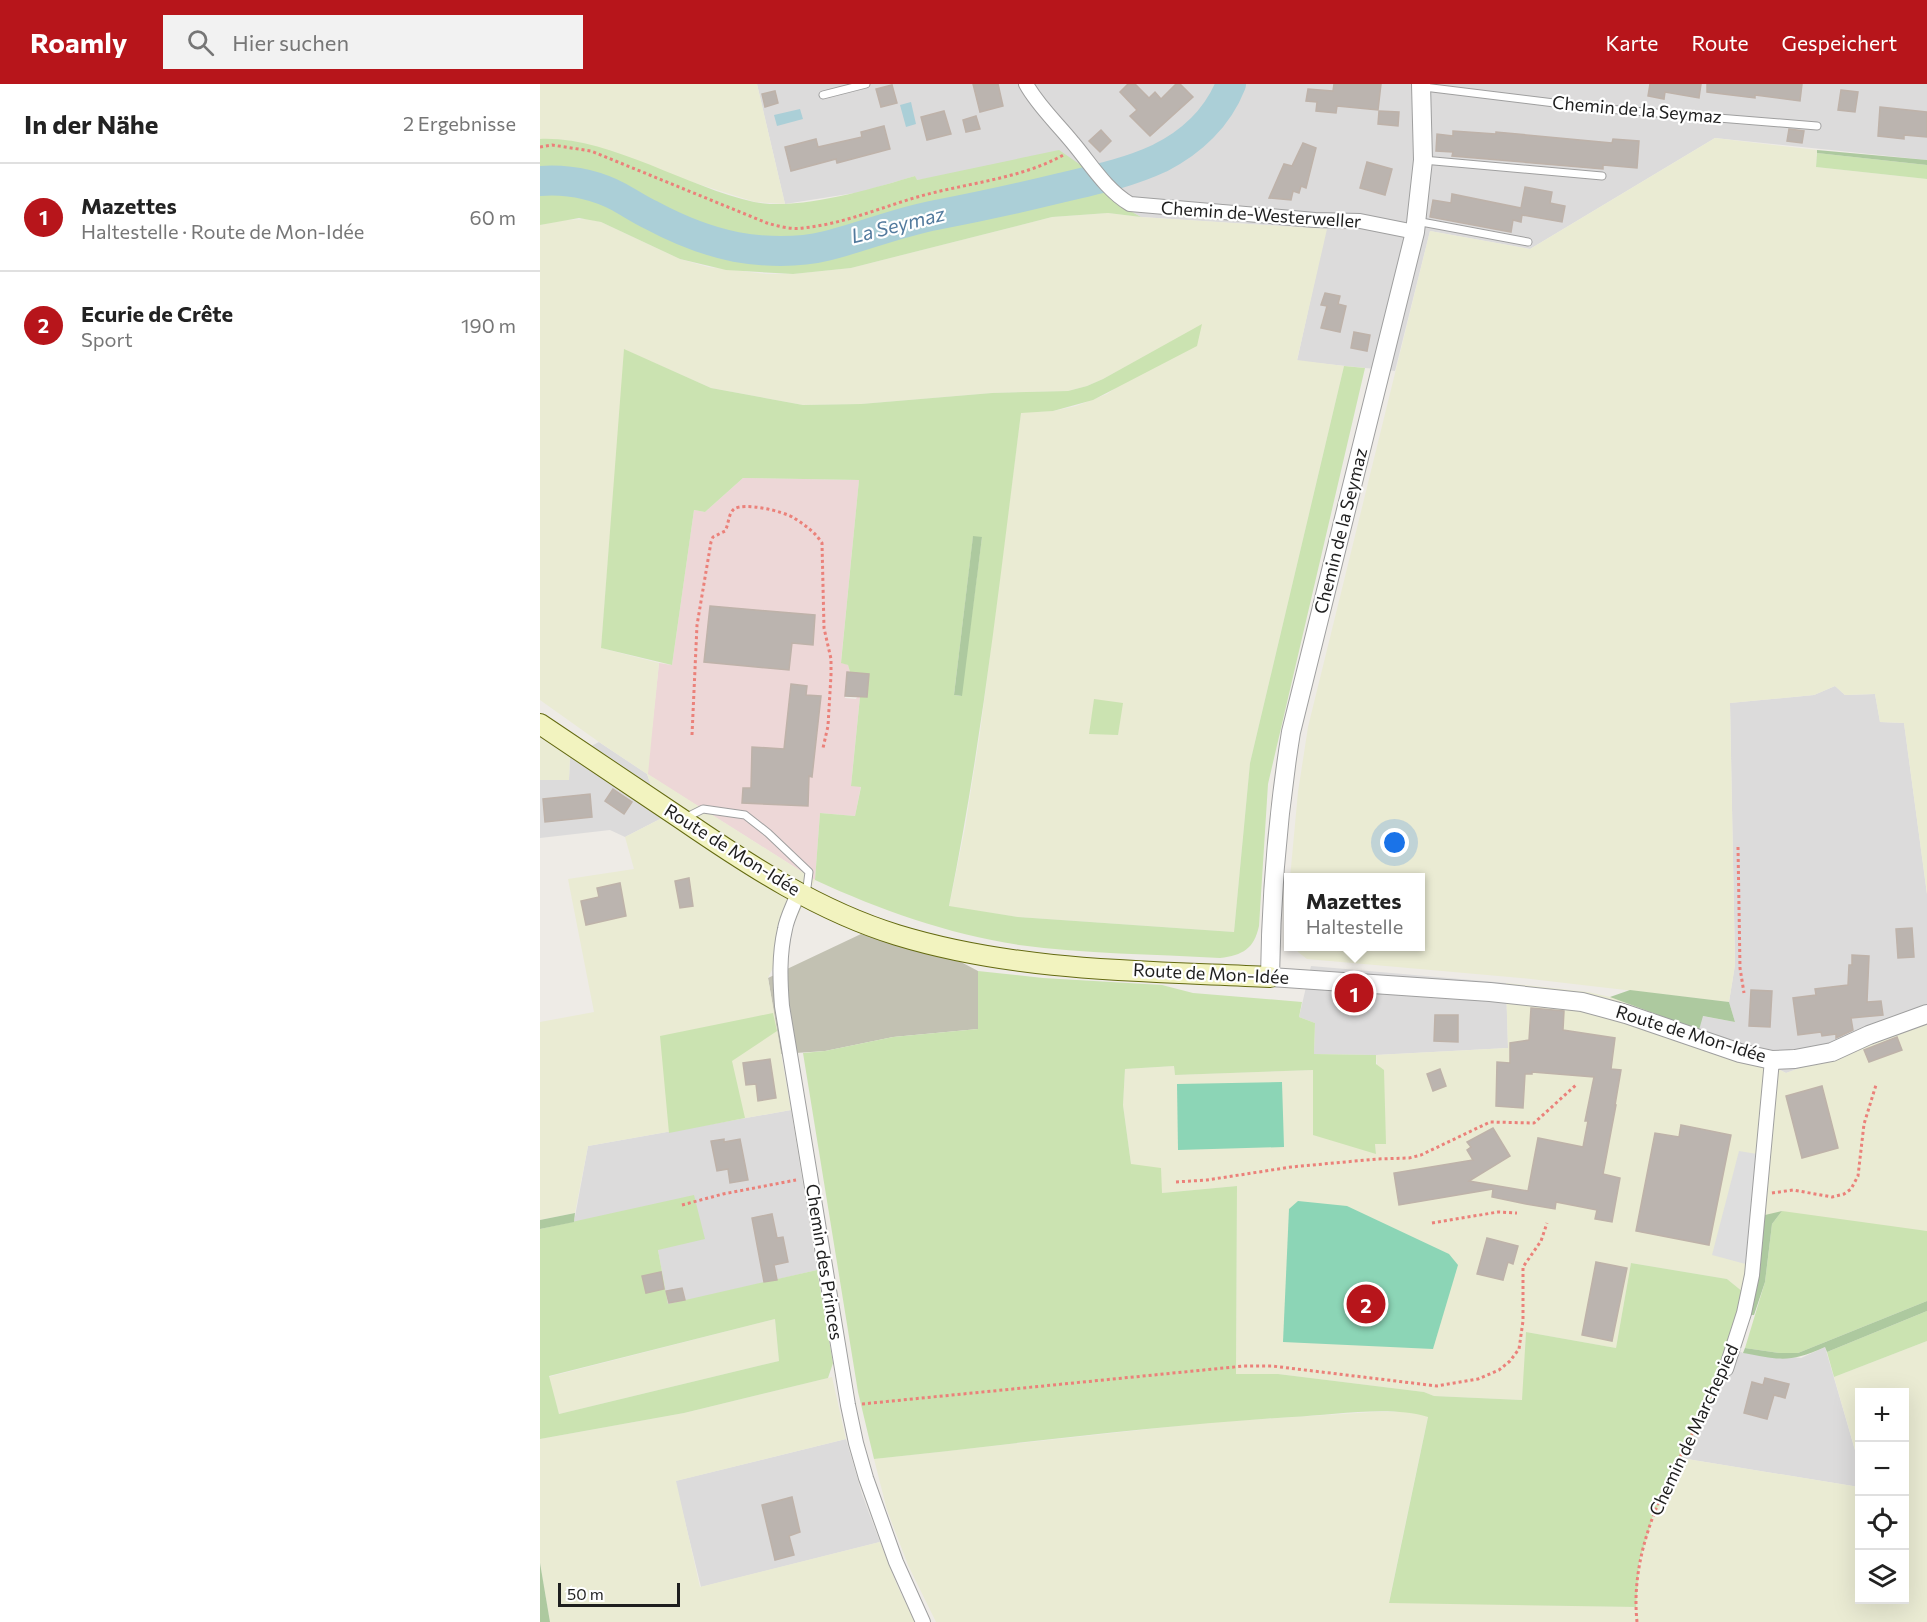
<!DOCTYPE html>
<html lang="de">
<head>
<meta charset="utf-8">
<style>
  body { margin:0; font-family:Commissioner,sans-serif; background:#f2f2f2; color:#222 }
  .controls { position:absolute; right:18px; bottom:18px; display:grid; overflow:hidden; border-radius:0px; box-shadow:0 6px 24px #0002 }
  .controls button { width:54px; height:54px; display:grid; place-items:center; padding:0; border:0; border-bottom:2px solid #e0e0e0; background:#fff; color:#222; font:30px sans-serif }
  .scale { position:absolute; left:18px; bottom:15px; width:122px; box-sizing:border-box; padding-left:6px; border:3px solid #1e1e1e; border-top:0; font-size:16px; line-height:21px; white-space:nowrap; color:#1e1e1e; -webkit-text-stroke:4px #fff; paint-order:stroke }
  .you { position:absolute; left:855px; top:759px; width:21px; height:21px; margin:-15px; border:4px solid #fff; border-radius:50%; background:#1a73e8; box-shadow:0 0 0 9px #1a73e833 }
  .badge { display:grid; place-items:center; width:39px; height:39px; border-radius:50%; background:#b7151b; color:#fff; font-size:20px; font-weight:700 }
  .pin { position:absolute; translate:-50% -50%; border:3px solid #fff; box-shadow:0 2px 6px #0006 }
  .popup { position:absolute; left:744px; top:789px; width:141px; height:78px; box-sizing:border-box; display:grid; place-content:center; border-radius:0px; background:#fff; filter:drop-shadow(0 2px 4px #0005); font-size:20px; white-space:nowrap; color:#767676 }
  .popup b { font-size:22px; color:#222 }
  .popup::after { content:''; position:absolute; left:50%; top:100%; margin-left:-12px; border:12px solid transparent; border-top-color:#fff }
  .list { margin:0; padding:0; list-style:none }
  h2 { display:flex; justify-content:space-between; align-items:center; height:78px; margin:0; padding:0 24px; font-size:26px }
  h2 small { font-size:20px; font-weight:400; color:#767676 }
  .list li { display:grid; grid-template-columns:39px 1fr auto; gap:18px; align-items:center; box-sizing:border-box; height:108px; padding:0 24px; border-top:2px solid #e0e0e0 }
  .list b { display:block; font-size:22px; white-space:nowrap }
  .list p { margin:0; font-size:20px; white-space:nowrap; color:#767676 }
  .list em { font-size:20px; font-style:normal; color:#767676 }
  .icon { flex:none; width:33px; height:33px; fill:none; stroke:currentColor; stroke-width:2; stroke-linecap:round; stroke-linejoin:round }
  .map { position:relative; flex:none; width:1387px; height:1538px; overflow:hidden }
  header { display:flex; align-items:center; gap:36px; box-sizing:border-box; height:84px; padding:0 30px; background:#b7151b; color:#fff }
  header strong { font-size:28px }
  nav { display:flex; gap:33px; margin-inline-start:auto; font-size:21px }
  .search { width:420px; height:54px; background:#f2f2f2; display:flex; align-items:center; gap:15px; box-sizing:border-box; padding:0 21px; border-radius:0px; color:#767676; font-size:22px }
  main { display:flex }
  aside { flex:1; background:#fff }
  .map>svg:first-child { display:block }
  .residential { fill:#dcdbdb }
  .commercial { fill:#edd7d7 }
  .construction { fill:#c2c1b2 }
  .farmland { fill:#eaebd3 }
  .grass { fill:#cbe3b1; fill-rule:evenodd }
  .forest { fill:#adc99f }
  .pitch { fill:#8cd5b6 }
  .parking { fill:#dedede }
  .water { fill:#abcfd7 }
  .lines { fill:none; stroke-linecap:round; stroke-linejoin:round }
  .river { stroke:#abcfd7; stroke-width:30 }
  .building { fill:#bbb4af; stroke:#beb2a9; stroke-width:1.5 }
  .service-casing { stroke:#9f9f9f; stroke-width:9 }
  .minor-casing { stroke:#9f9f9f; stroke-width:16 }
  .tertiary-casing { stroke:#9f9f9f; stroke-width:20 }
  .secondary-casing { stroke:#646a11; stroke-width:22 }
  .path { stroke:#eb817a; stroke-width:3; stroke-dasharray:3 3; stroke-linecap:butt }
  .service { stroke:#fff; stroke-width:7 }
  .minor { stroke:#fff; stroke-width:14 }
  .tertiary { stroke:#fff; stroke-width:18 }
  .secondary { stroke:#f2f3bf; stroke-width:20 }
  .labels { text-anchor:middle; stroke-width:4.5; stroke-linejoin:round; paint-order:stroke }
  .street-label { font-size:18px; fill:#1e1e1e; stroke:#fff }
  .water-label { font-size:20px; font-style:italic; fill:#527a9d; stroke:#fff }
</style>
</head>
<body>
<header>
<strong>Roamly</strong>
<div class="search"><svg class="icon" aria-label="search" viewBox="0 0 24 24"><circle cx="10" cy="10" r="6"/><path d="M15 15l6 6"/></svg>Hier suchen</div>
<nav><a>Karte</a><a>Route</a><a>Gespeichert</a></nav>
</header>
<main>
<aside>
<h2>In der Nähe<small>2 Ergebnisse</small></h2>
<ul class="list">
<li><span class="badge">1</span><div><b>Mazettes</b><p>Haltestelle · Route de Mon-Idée</p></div><em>60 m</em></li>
<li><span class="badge">2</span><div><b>Ecurie de Crête</b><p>Sport</p></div><em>190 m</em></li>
</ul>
</aside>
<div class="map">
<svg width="1387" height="1538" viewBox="0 0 1387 1538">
  <rect width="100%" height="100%" fill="#eeebe6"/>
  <g class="residential">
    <path d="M217,0h1170v76l-212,-22 -185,111 -100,-18 -35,140 -98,-10 29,-132 -185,-12 -25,-14 -31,-35 -169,12 -1,-4 -54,16 -76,12z"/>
    <path d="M1295,602l10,9 30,-1 5,28 24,1 23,171v128l-141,51 -87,-43 3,-14 33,6 -6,-20 6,-37 -5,-262 84,-8z"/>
    <path d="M59,658l48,32 15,44 -37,19 -15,-7 -70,8v-58h29l1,-23z"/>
    <path d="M771,882l195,17 2,65 -132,7 -62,-1 1,-31 -16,-6z"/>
    <path d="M251,1026l26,160 -149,35 -10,-55 -84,-28 14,-76z"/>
    <path d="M1189,1261l14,8 58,5 24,-11 34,117v23l-178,-29 45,-89z"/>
    <path d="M306,1355l16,55 18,48 -179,45 -26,-106z"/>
  </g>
  <path class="commercial" d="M203,394l116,2 -18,182 7,3 2,7 -3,1 -2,25 11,1 1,-2h3l-9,88 10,1 -6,30 -35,-3 -5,67 -168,-106 12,-111 13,2 22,-155 11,2z"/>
  <path class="construction" d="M321,850l59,18 41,10 17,9v58l-85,8 -68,14 -44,3 -13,-76z"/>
  <g class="farmland">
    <path d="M0,0h217l28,120 -30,-2 -60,-19 -106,-38 -22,-5 -27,-1z"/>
    <path d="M1175,54l102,12 -1,17 111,12v715l-23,-171 -24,-1 -5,-28 -30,1 -10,-9 -21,9 -84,8 5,262 -6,37 -208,-24 -214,-19 -9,-7 -3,-5 125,-1v-68h-130l8,-86 10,-65 122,-496 100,18z"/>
    <path d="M568,129l33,4 186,12 -30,131 47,6 -94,397 -16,169 -216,-15 -69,-10 16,-79 15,-95 41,-321 32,-1 23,-5 31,-12 95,-69 -99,54 -16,7 -19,5 -76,2 -131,11 -58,1 -92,-17 -86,-38 -24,298 58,15 -11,111 167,106 -47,98 23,132 -203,36 -13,67 -35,7v-198l54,-10 -26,-133 66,-10 -9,-32 37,-19 -15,-44 -48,-32 -59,-42v-475l23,-5 26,-1 12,3 79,37 28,8 58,7h27l58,-6 201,-51z"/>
    <path d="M0,654l30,19 -1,23h-29z"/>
    <path d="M966,899l82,9 22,5 89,33 87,43 141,-51v209l-162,-16 -8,66 -4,19 -26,-21 -96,-16 -15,85 -90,-16 -3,68 -89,-4 -10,-4 -146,-18h-42l1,-188 -75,7 -31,-29 -8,-59 2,-36 49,-3 1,9 138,-5 63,84 -1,-10h10l-9,-89 132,-7z"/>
    <path d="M235,1235l4,42 -220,53 -11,-37z"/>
    <path d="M1387,1257v281h-991l-28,-57 -21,-55 -13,-51 340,-37 160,-10h35l19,4 -39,186 246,5 2,-30 9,-41 17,-44 18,-34 178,29 1,113h44v-208h-44l-1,72 -25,-87z"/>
    <path d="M292,1293l14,62 -170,42 24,106 180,-45 17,43 18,37h-365l-10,-59v-124l144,-26z"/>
  </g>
  <g class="grass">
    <path d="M0,55c69,-3 145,48 214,63 44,9 117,-13 161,-26l2,4 142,-30 26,18 31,35 25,14 -33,-4 -56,4 -201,51 -58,6 -67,-4 -46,-11 -79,-37 -22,-4 -39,7z"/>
    <path d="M1277,69l110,12v14l-111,-12z"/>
    <path d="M662,240l-5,22 -104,54 -40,11 -32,2c-21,165 -39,330 -72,493l69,11 216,15 16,-169 94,-397 21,2 -97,416 -9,142c-5,23 -16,29 -39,32 -67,-4 -135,-4 -201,-13 -71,-11 -139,-35 -204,-65l5,-67 35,3 6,-29 -10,-1 9,-89h7l2,-22 -19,-3 -2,-7 -7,-2 18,-183 -116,-2 -38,34 -11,-2 -22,155 -71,-17 23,-299 87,39 92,17 58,-1 131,-11 76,-2 19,-5 16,-7zM433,453h9l-21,159 -7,-1z"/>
    <path d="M554,615l29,4 -5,32 -29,-1z"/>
    <path d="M438,887l65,7 119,7 31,8 109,9 -3,15 16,6 -1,31 62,1v9l8,6 2,74h-11l1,10 -63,-19v-65l-138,5 -1,-9 -49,3 -2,36 8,59 30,4 1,25 75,-7 -1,188h42l146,18 10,4 88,4 4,-68 90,16 15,-85 96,16 16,13 -17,77 -73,147 -14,46 -3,45 -247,-4 39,-186c-37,-12 -96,-2 -136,0 -140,9 -279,27 -418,42l-16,-67 -55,-339 22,-2 68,-14 85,-8z"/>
    <path d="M233,929l4,18 -45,30 13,57 -76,15 -9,-97z"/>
    <path d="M154,1111l11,44 -47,11 10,54 149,-34 16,93 -5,15 -144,35 -144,26v-210zM235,1235l4,42 -220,53 -10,-38z"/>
    <path d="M1242,1127l145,20v70l-129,52h-19l-34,-5 20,-66 7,-58z"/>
    <path d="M1387,1227v30l-93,36 -7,-25z"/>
  </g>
  <g class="forest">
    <path d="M1277,66l110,10v5l-110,-12z"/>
    <path d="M433,452l9,1 -20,159 -8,-1z"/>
    <path d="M1090,906l99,12 6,20 -32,-6 -4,14 -89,-33z"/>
    <path d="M1242,1127l-10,13 -7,58 -11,33h-5l8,-34 8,-66z"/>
    <path d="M35,1129l-1,9 -34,7v-9z"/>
    <path d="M1387,1217v10l-100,41 -2,-5c-36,16 -44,13 -82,6l2,-5 34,5h19z"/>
    <path d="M0,1479l10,59h-10z"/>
  </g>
  <g class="pitch">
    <path d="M742,998l2,65 -106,3 -1,-66z"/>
    <path d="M758,1117l49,5 102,48 9,11 -25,84 -150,-7 6,-133z"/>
  </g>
  <path class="parking" d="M1199,1067l24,4 -10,111 -41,-11z"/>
  <g class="water">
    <path d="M371,18l5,22 -10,3 -6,-22z"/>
    <path d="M260,25l3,10 -26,7 -3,-11z"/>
  </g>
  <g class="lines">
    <path class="river" d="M0,97c28,-2 54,3 79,16 11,6 21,13 32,18 26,14 55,26 85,32 28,5 62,6 90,-1 37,-9 72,-24 110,-31 41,-8 83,-17 124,-27 34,-8 68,-15 100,-30 32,-16 58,-41 71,-74"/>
  </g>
  <g class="building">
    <path d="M433,0h25l5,22 -23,6z"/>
    <path d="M588,0h7l14,14 6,-6 6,7 15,-15h4l13,13 -43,39 -20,-20 7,-6 -17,-18z"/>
    <path d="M794,0h47l-3,26 -41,-4 -1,7 -20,-2 1,-9 -11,-1 2,-12 25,2z"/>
    <path d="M1110,0h51l-2,14 -34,-6 -1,7 -16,-3z"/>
    <path d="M1167,0h95l-2,17 -45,-6v3l-48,-6z"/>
    <path d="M352,1l5,18 -16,4 -5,-18z"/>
    <path d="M1301,6l17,2 -3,20 -17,-2z"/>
    <path d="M235,7l3,12 -13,4 -3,-13z"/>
    <path d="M1340,23l47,5v25l-23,-2v4l-26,-3z"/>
    <path d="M404,27l7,23 -24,6 -6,-23z"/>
    <path d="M839,27l20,1 -1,14 -20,-2z"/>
    <path d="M436,32l4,13 -14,3 -3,-12z"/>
    <path d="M344,42l6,23 -53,14 -1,-4 -45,12 -6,-24 31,-8 2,8 44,-10 -1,-5z"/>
    <path d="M1249,45l15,2 -2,12 -15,-2z"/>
    <path d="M561,46l10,11 -11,11 -11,-11z"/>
    <path d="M913,47l43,3v-2l116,11 1,-4 26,2 -2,27 -34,-3v4l-151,-13 1,-4 -17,-1 1,-17 16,2z"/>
    <path d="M763,59l13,5 -10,40 -5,-2 -2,7 -6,-2 -2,9 -22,-2 15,-34 8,2z"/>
    <path d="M827,78l25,7 -7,26 -25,-7z"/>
    <path d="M985,103l27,5 -2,11 15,3 -3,16 -40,-7 -1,7 -8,-2 -2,12 -81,-15 3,-17 18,3 1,-9 69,14z"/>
    <path d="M785,209l15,3 -2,8 8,2 -6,26 -19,-4 6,-22 -6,-1z"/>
    <path d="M814,248l16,3 -3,16 -16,-3z"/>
    <path d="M170,522l105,9 -2,30 -21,-2 -3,27 -85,-8z"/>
    <path d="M307,588l22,2 -2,23 -22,-1z"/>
    <path d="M251,600l16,2 -1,9 15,1 -9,81 -3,-1 -1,30 -66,-3 1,-15h8l1,-41 32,2z"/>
    <path d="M73,705l19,13 -8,12 -19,-13z"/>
    <path d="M50,710l2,23 -47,5 -2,-23z"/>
    <path d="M149,794l4,28 -13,2 -5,-27z"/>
    <path d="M80,799l6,33 -40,9 -5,-24 18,-4 -2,-9z"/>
    <path d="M1372,844l2,29 -16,1 -2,-29z"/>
    <path d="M1312,871l17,1 -2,46 14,-1 2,14 -32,3 2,12 -17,8v-4l-14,2 -1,-4 -23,3 -5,-37 23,-3 -1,-6 33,-4 1,-20h3z"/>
    <path d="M1211,906l21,1 -2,36 -21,-1z"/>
    <path d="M991,924l33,3 -1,19 52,8 -4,31 10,1 -6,35h1l-13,69 17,4 -8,44 -17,-3 2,-9 -41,-8 -1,7 -29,-5 -34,-7 1,-8 -94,16 -5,-32 79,-13 -6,-10 4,-3 -4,-5 26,-14 17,28 -41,25 59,10 10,-53 45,9 5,-26h-3l9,-44 -62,-5v2h-7l-2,34 -27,-2 1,-44 13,1v-20l19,-3z"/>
    <path d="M895,931h23v27l-24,-1z"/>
    <path d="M1357,953l5,13 -33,12 -5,-12z"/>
    <path d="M230,975l6,39 -18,3 -2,-17 -10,1 -3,-22z"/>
    <path d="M900,985l6,17 -13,5 -6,-17z"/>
    <path d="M1282,1002l16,62 -36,10 -16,-62z"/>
    <path d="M1141,1041l50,10 -22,110 -73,-14 19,-98 24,4z"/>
    <path d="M184,1055v3l16,-3 8,41 -18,3 -2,-14 -11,2 -6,-30z"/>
    <path d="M232,1130l5,24 6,-1 5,25 -14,3 3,15 -13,2 -12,-64z"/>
    <path d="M947,1154l31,8 -5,18 -5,-2 -5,18 -26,-6z"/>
    <path d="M1056,1178l31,6 -15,73 -30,-6z"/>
    <path d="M121,1188l3,17 -18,4 -4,-17z"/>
    <path d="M142,1204l3,12 -16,3 -3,-12z"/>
    <path d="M1225,1294l24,6 -4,14 -11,-3 -7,24 -23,-6 8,-31 11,3z"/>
    <path d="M252,1413l8,35 -11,4 5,19 -19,5 -13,-55z"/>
  </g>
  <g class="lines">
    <g class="service-casing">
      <g id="service">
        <path d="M884,3l171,21 222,18"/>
        <path d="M283,11l43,-11"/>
        <path d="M883,76l179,16"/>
        <path d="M876,137l112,21"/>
        <path d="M145,734l18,-9 42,6 23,18 41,39 -3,23"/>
      </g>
    </g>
    <g class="minor-casing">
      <g id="minor">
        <path d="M486,0c12,22 31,39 47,59 17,20 33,47 57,61l185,16 45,1 55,11"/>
        <path d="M258,809c-4,12 -11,24 -13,36 -6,26 -5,51 -3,77l66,399 8,38 10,35 30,84 27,60"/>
        <path d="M1186,1285l18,-56 8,-38 20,-215"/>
      </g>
    </g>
    <g class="tertiary-casing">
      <path id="tertiary" d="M881,0l2,76 -8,72 -124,500c-13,81 -20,163 -21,245l220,15 92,10 44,12 114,39 32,7 23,-1 37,-7 37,-17 58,-21"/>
    </g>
    <g class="secondary-casing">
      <path id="secondary" d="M0,640c47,32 95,64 143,96 67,46 136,91 214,115 121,37 248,36 373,42"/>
    </g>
    <g class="path">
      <path d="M0,63l12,-2 39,6 176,72c11,3 24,7 36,5 39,-4 74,-19 111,-30 49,-15 106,-18 151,-44"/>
      <path d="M152,651l5,-110 14,-83 2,-5 12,-6c4,-7 3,-17 9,-22 10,-7 49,2 60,9 11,7 21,14 28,25l2,85 7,31v16l-3,51 -5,22"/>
      <path d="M1198,763l2,121 4,25"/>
      <path d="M636,1098l31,-2 84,-13 86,-8 32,-1 12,-3 69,-33 44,1 42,-38"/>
      <path d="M1232,1109l21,-3 39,7 12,-3 7,-5 7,-13 6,-52 12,-39"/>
      <path d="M142,1121l41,-11 73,-14"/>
      <path d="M892,1139l66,-11 19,1"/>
      <path d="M322,1320l382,-38h28l165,20 41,-7 21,-9 11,-9 9,-12 4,-28v-54l18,-26 6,-18"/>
      <path d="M1097,1538c-9,-88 45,-165 83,-241"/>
    </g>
    <use href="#service" class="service"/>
    <use href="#minor" class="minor"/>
    <use href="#tertiary" class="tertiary"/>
    <use href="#secondary" class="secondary"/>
  </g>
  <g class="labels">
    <g class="street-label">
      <text transform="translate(1097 26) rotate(5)" y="6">Chemin de la Seymaz</text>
      <text transform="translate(721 131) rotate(4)" y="6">Chemin de-Westerweller</text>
      <text transform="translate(801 447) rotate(-76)" y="6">Chemin de la Seymaz</text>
      <text transform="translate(192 766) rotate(32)" y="6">Route de Mon-Idée</text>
      <text transform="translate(671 890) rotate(3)" y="6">Route de Mon-Idée</text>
      <text transform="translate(1151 950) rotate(17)" y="6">Route de Mon-Idée</text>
      <text transform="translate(284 1178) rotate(81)" y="6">Chemin des Princes</text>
      <text transform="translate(1154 1346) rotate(-65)" y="6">Chemin de Marchepied</text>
    </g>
    <g class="water-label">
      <text transform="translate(358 141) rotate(-14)" y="7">La Seymaz</text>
    </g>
  </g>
</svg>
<div class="controls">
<button>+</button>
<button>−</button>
<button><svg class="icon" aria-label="locate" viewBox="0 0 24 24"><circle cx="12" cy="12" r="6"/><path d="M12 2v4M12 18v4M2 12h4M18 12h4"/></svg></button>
<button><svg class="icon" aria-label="layers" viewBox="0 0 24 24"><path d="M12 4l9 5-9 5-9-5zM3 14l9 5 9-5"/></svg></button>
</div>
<div class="scale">50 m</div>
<div class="you"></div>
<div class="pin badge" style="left:814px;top:909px">1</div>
<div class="popup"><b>Mazettes</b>Haltestelle</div>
<div class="pin badge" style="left:826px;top:1220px">2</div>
</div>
</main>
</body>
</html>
